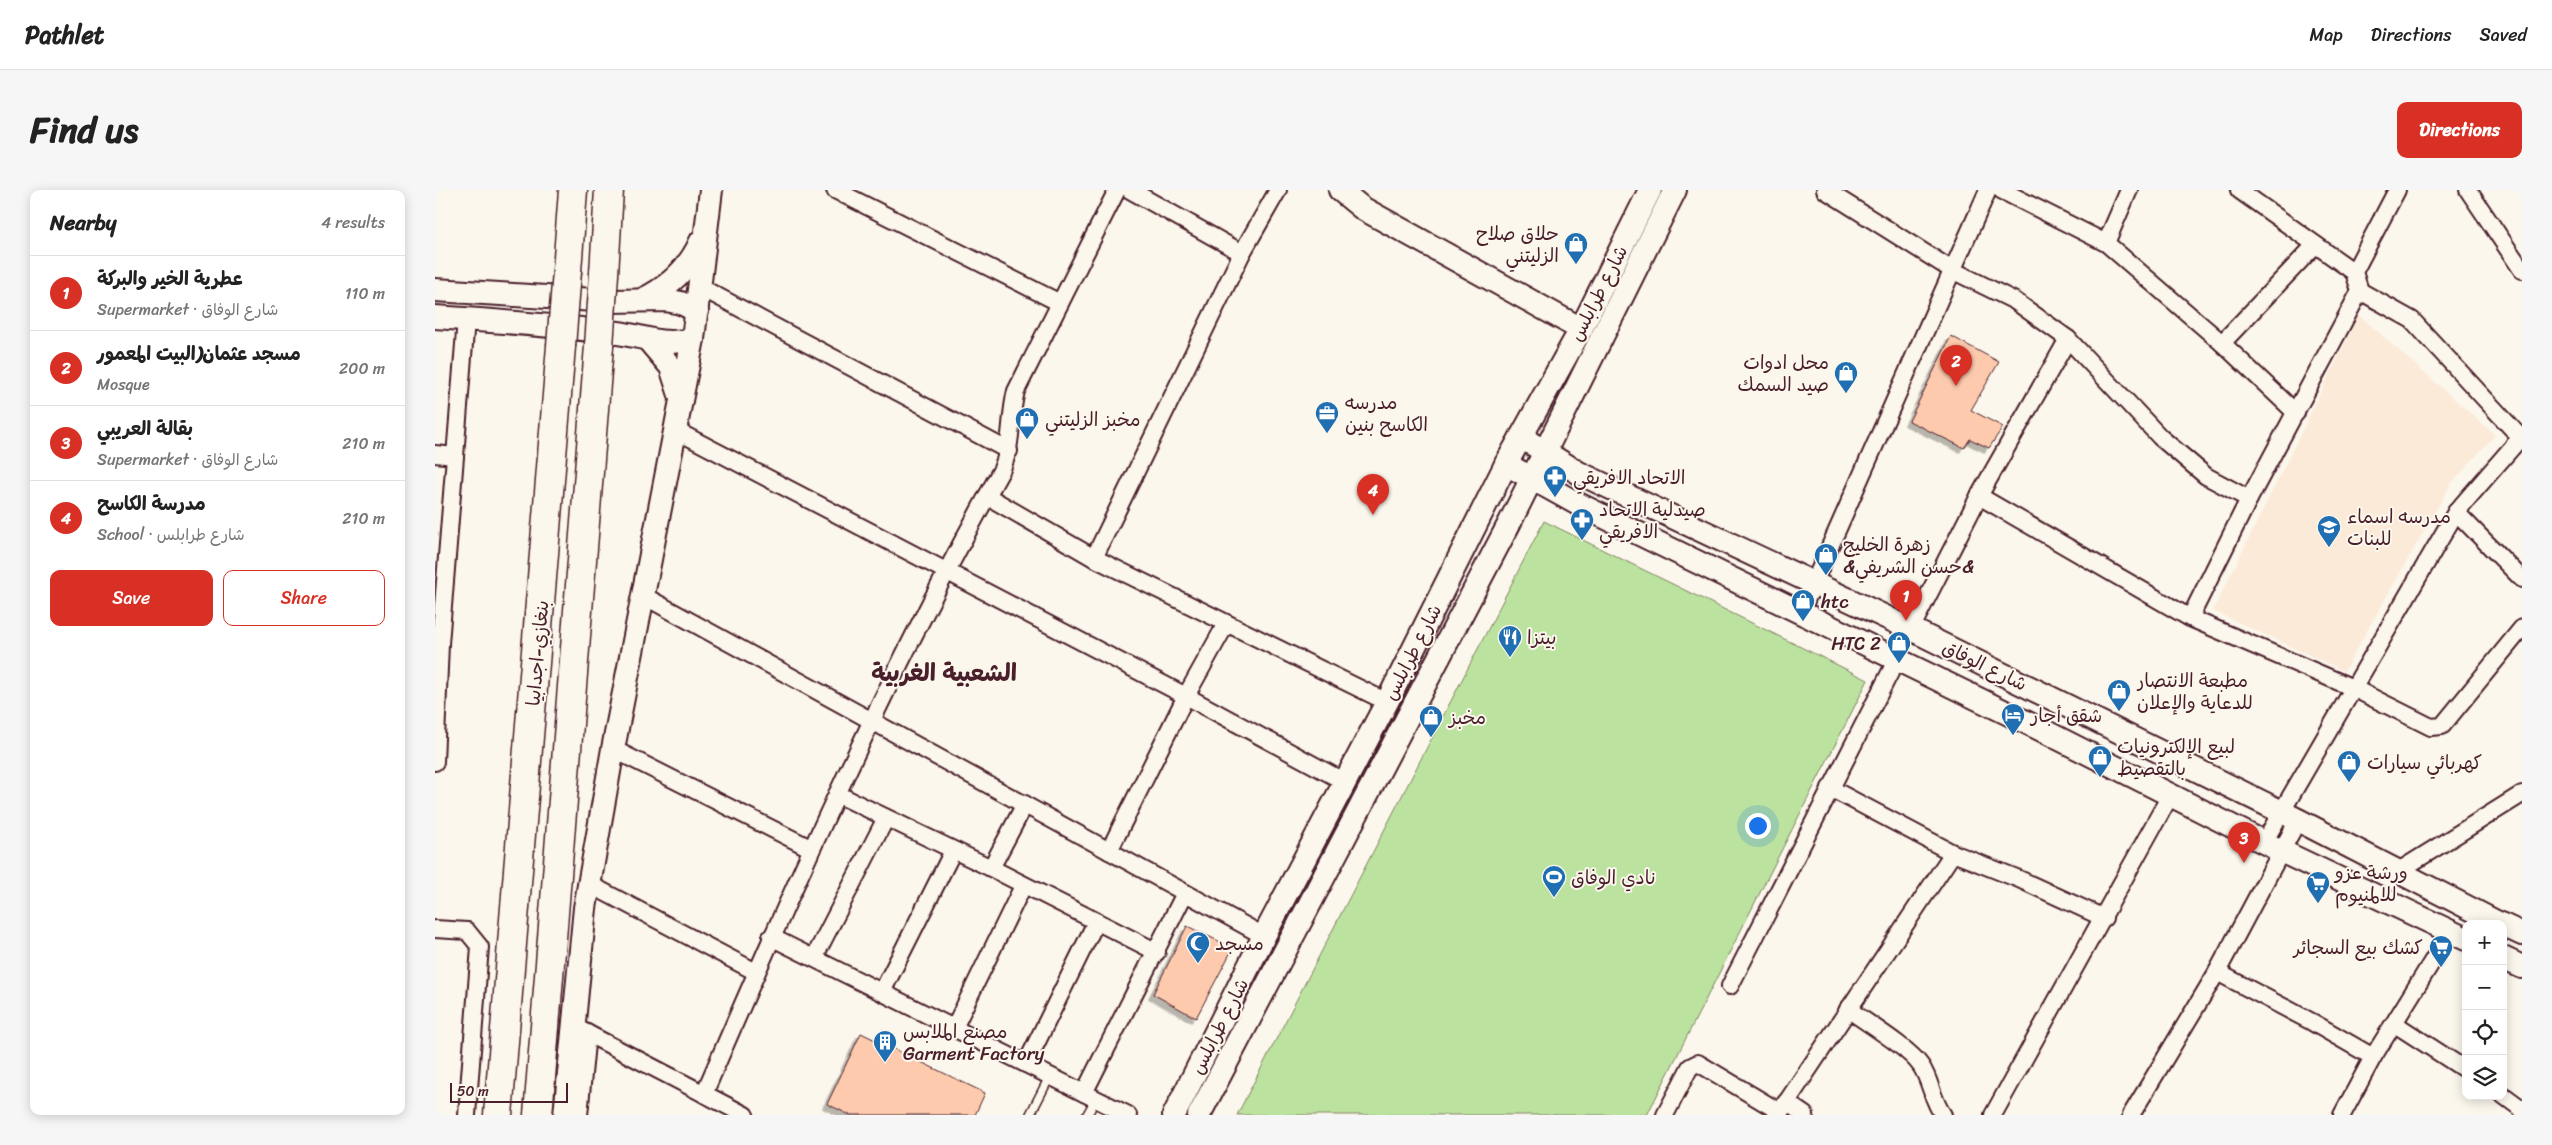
<!DOCTYPE html>
<html lang="en">
<head>
<meta charset="utf-8">
<style>
  body { margin:0; font-family:Sriracha,"Playpen Sans Arabic",sans-serif; background:#f6f6f6; color:#222 }
  .controls { position:absolute; right:15px; bottom:15px; display:grid; overflow:hidden; border-radius:10px; box-shadow:0 2px 12px #0003 }
  .controls button { width:45px; height:45px; display:grid; place-items:center; padding:0; border:0; border-bottom:1px solid #e0e0e0; background:#fff; color:#222; font:25px sans-serif }
  .scale { position:absolute; left:15px; bottom:12px; width:118px; box-sizing:border-box; padding-left:5px; border:2px solid #4a1f2b; border-top:0; font-size:14px; line-height:18px; white-space:nowrap; color:#4a1f2b; -webkit-text-stroke:4px #fbf7ec; paint-order:stroke }
  .you { position:absolute; left:1322px; top:635px; width:18px; height:18px; margin:-12px; border:4px solid #fff; border-radius:50%; background:#1a73e8; box-shadow:0 0 0 8px #1a73e833 }
  .badge { display:grid; place-items:center; width:32px; height:32px; border-radius:50%; background:#d93025; color:#fff; font-size:16px; font-weight:700 }
  .pin { position:absolute; translate:-50% -41px; filter:drop-shadow(0 1px 2px #0008) }
  .pin::after { content:''; position:absolute; top:26px; width:18px; height:15px; background:inherit; clip-path:polygon(0 0,100% 0,50% 100%) }
  .list { margin:0; padding:0; list-style:none }
  h2 { display:flex; justify-content:space-between; align-items:center; height:65px; margin:0; padding:0 20px; font-size:21px }
  h2 small { font-size:16px; font-weight:400; color:#767676 }
  .list li { display:grid; grid-template-columns:32px 1fr auto; gap:15px; align-items:center; box-sizing:border-box; height:75px; padding:0 20px; border-top:1px solid #e0e0e0 }
  .list b { display:block; font-size:19px; white-space:nowrap }
  .list p { margin:0; font-size:16px; white-space:nowrap; color:#767676 }
  .list em { font-size:16px; font-style:normal; color:#767676 }
  .actions { display:flex; gap:10px; padding:15px 20px }
  .actions a { flex:1; padding:11px 0; border:1px solid #d93025; border-radius:10px; text-align:center; font-size:18px; color:#d93025 }
  .actions .main { background:#d93025; color:#fff }
  .icon { flex:none; width:28px; height:28px; fill:none; stroke:currentColor; stroke-width:2; stroke-linecap:round; stroke-linejoin:round }
  .map { position:relative; flex:none; width:2087px; height:925px; overflow:hidden; border-radius:10px }
  header { display:flex; align-items:center; gap:30px; box-sizing:border-box; height:70px; padding:0 25px; background:#fff; border-bottom:1px solid #e0e0e0 }
  header strong { font-size:24px }
  nav { display:flex; gap:28px; margin-inline-start:auto; font-size:18px }
  .intro { display:flex; align-items:center; justify-content:space-between; box-sizing:border-box; height:120px; padding:0 30px }
  h1 { margin:0; font-size:35px }
  .button { padding:12px 22px; border-radius:10px; background:#d93025; color:#fff; font-size:18px; font-weight:700 }
  main { display:flex; gap:30px; padding:0 30px }
  aside { flex:1; background:#fff; border-radius:10px; box-shadow:0 2px 12px #0003 }
  .map>svg:first-child { display:block }
  .built { fill:#fcead9 }
  .green { fill:#bbe29e; stroke:#828064 }
  .building { fill:#fdcaad; stroke:#4a1f2b; filter:url(#shadow) }
  .lines { fill:none; stroke-linecap:round; stroke-linejoin:round }
  .lane-casing { stroke:#4a1f2b; stroke-width:11 }
  .street-casing { stroke:#4a1f2b; stroke-width:20 }
  .secondary-casing { stroke:#4a1f2b; stroke-width:26 }
  .highway-casing { stroke:#4a1f2b; stroke-width:31 }
  .lane { stroke:#fbf7ec; stroke-width:8 }
  .street { stroke:#fbf7ec; stroke-width:16 }
  .secondary { stroke:#fbf7ec; stroke-width:22 }
  .highway { stroke:#fbf7ec; stroke-width:28 }
  .highway-bridge-casing { stroke:#4a1f2b; stroke-width:31; stroke-linecap:butt }
  .highway-bridge { stroke:#fbf7ec; stroke-width:28 }
  .labels { text-anchor:middle; stroke-width:4; stroke-linejoin:round; paint-order:stroke }
  .poi-label { font-size:19px; fill:#4a1f2b; stroke:#fbf7ec; text-anchor:start }
  .street-label { font-size:19px; fill:#4a1f2b; stroke:#fbf7ec }
  .district-label { font-size:24px; font-weight:bold; fill:#4a1f2b; stroke:#fbf7ec }
</style>
</head>
<body>
<header>
<strong>Pathlet</strong>
<nav><a>Map</a><a>Directions</a><a>Saved</a></nav>
</header>
<div class="intro"><h1>Find us</h1><a class="button">Directions</a></div>
<main>
<aside>
<h2>Nearby<small>4 results</small></h2>
<ul class="list">
<li><span class="badge">1</span><div><b>عطرية الخير والبركة</b><p>Supermarket · شارع الوفاق</p></div><em>110 m</em></li>
<li><span class="badge">2</span><div><b>مسجد عثمان(البيت المعمور</b><p>Mosque</p></div><em>200 m</em></li>
<li><span class="badge">3</span><div><b>بقالة العريبي</b><p>Supermarket · شارع الوفاق</p></div><em>210 m</em></li>
<li><span class="badge">4</span><div><b>مدرسة الكاسح</b><p>School · شارع طرابلس</p></div><em>210 m</em></li>
</ul>
<div class="actions"><a class="main">Save</a><a>Share</a></div>
</aside>
<div class="map">
<svg width="2087" height="925" viewBox="0 0 2087 925">
  <defs>
    <filter id="shadow"><feDropShadow dx="-4.5" dy="4.5" stdDeviation="0" flood-color="#0004"/></filter>
  </defs>
  <rect width="100%" height="100%" fill="#fbf7ec"/>
  <filter id="ink" filterUnits="userSpaceOnUse"><feTurbulence type="fractalNoise" baseFrequency=".02" numOctaves="2"/><feDisplacementMap in="SourceGraphic" scale="10" xChannelSelector="R" yChannelSelector="G"/><feConvolveMatrix kernelMatrix="1 2 1 2 8 2 1 2 1" color-interpolation-filters="sRGB"/></filter>
  <g filter="url(#ink)">
    <path class="built" d="M1924,125l136,120 -44,49 -107,187 -131,-60z"/>
    <path class="green" d="M1109,331l324,159 -221,435h-410z"/>
    <g class="building">
      <path d="M1516,146l48,26 -28,48 32,17 -14,21 -19,-9 -6,9 -55,-27z"/>
      <path d="M752,736l46,22 -37,70 -43,-24z"/>
      <path d="M426,843l124,60 -10,22h-125l-23,-11z"/>
    </g>
    <g class="lines">
      <g class="lane-casing">
        <g id="lane">
          <path d="M595,925l20,-39"/>
          <path d="M652,925l9,-16"/>
        </g>
      </g>
      <g class="street-casing">
        <g id="street">
          <path d="M400,0l225,113"/>
          <path d="M695,0l112,63"/>
          <path d="M1390,0l127,80 63,31 53,38 92,98 46,39 43,23"/>
          <path d="M1566,0l105,53 116,100 74,70"/>
          <path d="M1804,0l115,82"/>
          <path d="M2033,0l54,80"/>
          <path d="M1671,53l23,-53"/>
          <path d="M265,97l309,164"/>
          <path d="M1925,101l52,29 108,117"/>
          <path d="M1787,153l93,-98"/>
          <path d="M242,241l509,265 159,86"/>
          <path d="M0,264l20,2"/>
          <path d="M552,306l107,62 293,144"/>
          <path d="M1544,306l211,122 163,70 78,39 11,-1 80,-98"/>
          <path d="M2021,322l66,67"/>
          <path d="M659,368l148,-305 36,-63"/>
          <path d="M209,406l620,340"/>
          <path d="M1365,424l188,-424"/>
          <path d="M1755,428l59,-119 111,-208 -6,-19 43,-82"/>
          <path d="M1476,439l68,-133 89,-157"/>
          <path d="M178,559l197,99"/>
          <path d="M0,572l5,-118 26,-325"/>
          <path d="M1395,598l123,65 66,26 85,39"/>
          <path d="M402,604l154,74 166,84"/>
          <path d="M1829,652l192,-330 66,-76"/>
          <path d="M674,661l77,-155 40,-72"/>
          <path d="M556,678l34,-64"/>
          <path d="M1962,682l125,-78"/>
          <path d="M154,694l167,88"/>
          <path d="M0,739l32,2 13,16 -13,168"/>
          <path d="M336,747l357,178"/>
          <path d="M379,768l72,-140"/>
          <path d="M1782,782l95,50 61,35"/>
          <path d="M1295,796l167,-327"/>
          <path d="M447,802l71,-141"/>
          <path d="M1413,819c19,14 61,39 73,57 10,15 11,34 22,49"/>
          <path d="M1960,834l71,46"/>
          <path d="M138,836l172,89"/>
          <path d="M519,838l69,-142"/>
          <path d="M591,874l70,-142"/>
          <path d="M649,903l101,-200"/>
          <path d="M269,904c91,-212 185,-423 298,-625 11,-27 7,-50 14,-78l101,-201"/>
          <path d="M2068,905l19,14"/>
          <path d="M1351,912l19,13"/>
          <path d="M144,925l8,-82"/>
          <path d="M1230,925l25,-48 8,-4 82,49"/>
          <path d="M1343,925l175,-262"/>
          <path d="M1558,925l178,-321"/>
          <path d="M1696,925l86,-143 81,-152"/>
          <path d="M1907,925l31,-58 78,-126"/>
        </g>
      </g>
      <g class="secondary-casing">
        <g id="secondary">
          <path d="M905,0l22,18 219,121"/>
          <path d="M0,100l176,11 55,-1 15,3 16,8"/>
          <path d="M207,110c27,-13 47,-31 59,-59"/>
          <path d="M0,127c61,4 123,9 183,16 30,4 45,14 75,6"/>
          <path d="M214,151l22,26 10,31"/>
          <path d="M1086,247l58,36 332,156 387,191 202,104"/>
          <path d="M1071,274l70,39 466,227 241,122 183,87"/>
          <path d="M2068,735l19,9"/>
          <path d="M2068,768l19,9"/>
          <path d="M130,925l20,-207 28,-159 80,-410 18,-149"/>
          <path d="M739,925l90,-179 123,-234 119,-238 75,-135 69,-139"/>
          <path d="M764,925l311,-593 165,-332"/>
        </g>
      </g>
      <g class="highway-casing">
        <g id="highway">
          <path d="M132,81l6,-81"/>
          <path d="M169,84l5,-84"/>
          <path d="M63,925l63,-769"/>
          <path d="M103,925l61,-769"/>
        </g>
      </g>
      <use href="#lane" class="lane"/>
      <use href="#street" class="street"/>
      <use href="#secondary" class="secondary"/>
      <use href="#highway" class="highway"/>
      <g class="highway-bridge-casing">
        <g id="highway-bridge">
          <path d="M126,156l6,-75"/>
          <path d="M164,156l5,-72"/>
        </g>
      </g>
      <use href="#highway-bridge" class="highway-bridge"/>
    </g>
  </g>
  <defs>
    <g id="shop-pin" transform="scale(1.25)"><path d="M0 17L-7.5 6A9.5 9.5 0 1 1 7.5 6Z" fill="#1f6fb2" stroke="#fbf7ec"/><path d="M-5-2.5h2.3a2.7 3.5 0 0 1 5.4 0H5L5.5 6h-11ZM-1.5-2.5h3a1.5 2.3 0 0 0-3 0Z" fill="#fff"/></g>
    <g id="office-pin" transform="scale(1.25)"><path d="M0 17L-7.5 6A9.5 9.5 0 1 1 7.5 6Z" fill="#1f6fb2" stroke="#fbf7ec"/><path d="M-6-3h4V-5.5h4V-3h4V5H-6ZM-1-4.5V-3h2v-1.5ZM-6 0V1H6V0Z" fill="#fff"/></g>
    <g id="pharmacy-pin" transform="scale(1.25)"><path d="M0 17L-7.5 6A9.5 9.5 0 1 1 7.5 6Z" fill="#1f6fb2" stroke="#fbf7ec"/><path d="M-2-6h4v4h4v4h-4v4h-4v-4h-4v-4h4Z" fill="#fff"/></g>
    <g id="school-pin" transform="scale(1.25)"><path d="M0 17L-7.5 6A9.5 9.5 0 1 1 7.5 6Z" fill="#1f6fb2" stroke="#fbf7ec"/><path d="M0-5L7-2L0 1L-7-2ZM-4 1L0 2.5L4 1V4Q0 6-4 4Z" fill="#fff"/></g>
    <g id="restaurant-pin" transform="scale(1.25)"><path d="M0 17L-7.5 6A9.5 9.5 0 1 1 7.5 6Z" fill="#1f6fb2" stroke="#fbf7ec"/><path d="M-5-6h1v4h1v-4h1v4h1v-4h1v5L-1.5 .5V6h-2V.5L-5-1ZM5-6V6H3V1.5H1.5Q1.5-4 5-6Z" fill="#fff"/></g>
    <g id="hotel-pin" transform="scale(1.25)"><path d="M0 17L-7.5 6A9.5 9.5 0 1 1 7.5 6Z" fill="#1f6fb2" stroke="#fbf7ec"/><path d="M-6-4.5h1.5V1H6V5H4.5V3h-9V5H-6ZM-4 0a1.8 1.8 0 1 1 3.6 0ZM.5 0V-2.5h3Q6-2.5 6 0Z" fill="#fff"/></g>
    <g id="stadium-pin" transform="scale(1.25)"><path d="M0 17L-7.5 6A9.5 9.5 0 1 1 7.5 6Z" fill="#1f6fb2" stroke="#fbf7ec"/><path d="M0-5a6.5 5 0 1 0 0 10a6.5 5 0 1 0 0-10ZM-3.5-1.8h7v3.6h-7Z" fill="#fff"/></g>
    <g id="supermarket-pin" transform="scale(1.25)"><path d="M0 17L-7.5 6A9.5 9.5 0 1 1 7.5 6Z" fill="#1f6fb2" stroke="#fbf7ec"/><path d="M-6-5.5h2.5l.6 2H6L4.5 2H-2.5L-4.4-4H-6ZM-1.5 3.2a1.3 1.3 0 1 0 .1 0ZM3 3.2a1.3 1.3 0 1 0 .1 0Z" fill="#fff"/></g>
    <g id="mosque-pin" transform="scale(1.25)"><path d="M0 17L-7.5 6A9.5 9.5 0 1 1 7.5 6Z" fill="#1f6fb2" stroke="#fbf7ec"/><path d="M3.5-4.9A6 6 0 1 0 3.5 4.9A5 5 0 1 1 3.5-4.9Z" fill="#fff"/></g>
    <g id="building-pin" transform="scale(1.25)"><path d="M0 17L-7.5 6A9.5 9.5 0 1 1 7.5 6Z" fill="#1f6fb2" stroke="#fbf7ec"/><path d="M-4-6H4V6H1V3H-1V6H-4ZM-2.5-4.3h1.7v1.8h-1.7ZM.8-4.3h1.7v1.8H.8ZM-2.5-1h1.7V.8h-1.7ZM.8-1h1.7V.8H.8Z" fill="#fff"/></g>
  </defs>
  <g fill-rule="evenodd">
    <use href="#shop-pin" x="1141" y="54"/>
    <use href="#shop-pin" x="1411" y="183"/>
    <use href="#office-pin" x="892" y="223"/>
    <use href="#shop-pin" x="592" y="229"/>
    <use href="#pharmacy-pin" x="1120" y="287"/>
    <use href="#pharmacy-pin" x="1147" y="330"/>
    <use href="#school-pin" x="1894" y="337"/>
    <use href="#shop-pin" x="1391" y="365"/>
    <use href="#shop-pin" x="1368" y="411"/>
    <use href="#restaurant-pin" x="1075" y="447"/>
    <use href="#shop-pin" x="1464" y="453"/>
    <use href="#shop-pin" x="1684" y="501"/>
    <use href="#hotel-pin" x="1578" y="525"/>
    <use href="#shop-pin" x="996" y="527"/>
    <use href="#shop-pin" x="1665" y="567"/>
    <use href="#shop-pin" x="1914" y="572"/>
    <use href="#stadium-pin" x="1119" y="687"/>
    <use href="#supermarket-pin" x="1883" y="693"/>
    <use href="#mosque-pin" x="763" y="753"/>
    <use href="#supermarket-pin" x="2006" y="757"/>
    <use href="#building-pin" x="450" y="852"/>
  </g>
  <g class="labels">
    <g class="poi-label">
      <text x="1124" y="50" text-anchor="end">حلاق صلاح<tspan x="1124" dy="22">الزليتني</tspan></text>
      <text x="1394" y="179" text-anchor="end">محل ادوات<tspan x="1394" dy="22">صيد السمك</tspan></text>
      <text x="910" y="219">مدرسه<tspan x="910" dy="22">الكاسح بنين</tspan></text>
      <text x="610" y="236">مخبز الزليتني</text>
      <text x="1138" y="294">الاتحاد الافريقي</text>
      <text x="1164" y="326">صيدلية الاتحاد<tspan x="1164" dy="22">الافريقي</tspan></text>
      <text x="1912" y="333">مدرسه اسماء<tspan x="1912" dy="22">للبنات</tspan></text>
      <text x="1408" y="361">زهرة الخليج<tspan x="1408" dy="22">&amp;حسن الشريفي&amp;</tspan></text>
      <text x="1386" y="418">htc</text>
      <text x="1092" y="454">بيتزا</text>
      <text x="1446" y="460" text-anchor="end">HTC 2</text>
      <text x="1702" y="497">مطبعة الانتصار<tspan x="1702" dy="22">للدعاية والإعلان</tspan></text>
      <text x="1596" y="532">شقق أجار</text>
      <text x="1014" y="534">مخبز</text>
      <text x="1682" y="563">لبيع الإلكترونيات<tspan x="1682" dy="22">بالتقصيط</tspan></text>
      <text x="1932" y="579">كهربائي سيارات</text>
      <text x="1900" y="689">ورشة عزو<tspan x="1900" dy="22">للالمنيوم</tspan></text>
      <text x="1136" y="694">نادي الوفاق</text>
      <text x="780" y="760">مسجد</text>
      <text x="1988" y="764" text-anchor="end">كشك بيع السجائر</text>
      <text x="468" y="848">مصنع الملابس<tspan x="468" dy="22">Garment Factory</tspan></text>
    </g>
    <g class="street-label">
      <text transform="translate(1163 103) rotate(-63)" y="7">شارع طرابلس</text>
      <text transform="translate(977 462) rotate(-63)" y="7">شارع طرابلس</text>
      <text transform="translate(102 463) rotate(-85)" y="7">بنغازي-اجدابيا</text>
      <text transform="translate(1550 475) rotate(26)" y="7">شارع الوفاق</text>
      <text transform="translate(784 836) rotate(-63)" y="7">شارع طرابلس</text>
    </g>
    <g class="district-label">
      <text x="509" y="491">الشعبية الغربية</text>
    </g>
  </g>
</svg>
<div class="controls">
<button>+</button>
<button>−</button>
<button><svg class="icon" aria-label="locate" viewBox="0 0 24 24"><circle cx="12" cy="12" r="6"/><path d="M12 2v4M12 18v4M2 12h4M18 12h4"/></svg></button>
<button><svg class="icon" aria-label="layers" viewBox="0 0 24 24"><path d="M12 4l9 5-9 5-9-5zM3 14l9 5 9-5"/></svg></button>
</div>
<div class="scale">50 m</div>
<div class="you"></div>
<div class="pin badge" style="left:1471px;top:431px">1</div>
<div class="pin badge" style="left:1521px;top:196px">2</div>
<div class="pin badge" style="left:1809px;top:673px">3</div>
<div class="pin badge" style="left:938px;top:325px">4</div>
</div>
</main>
</body>
</html>
